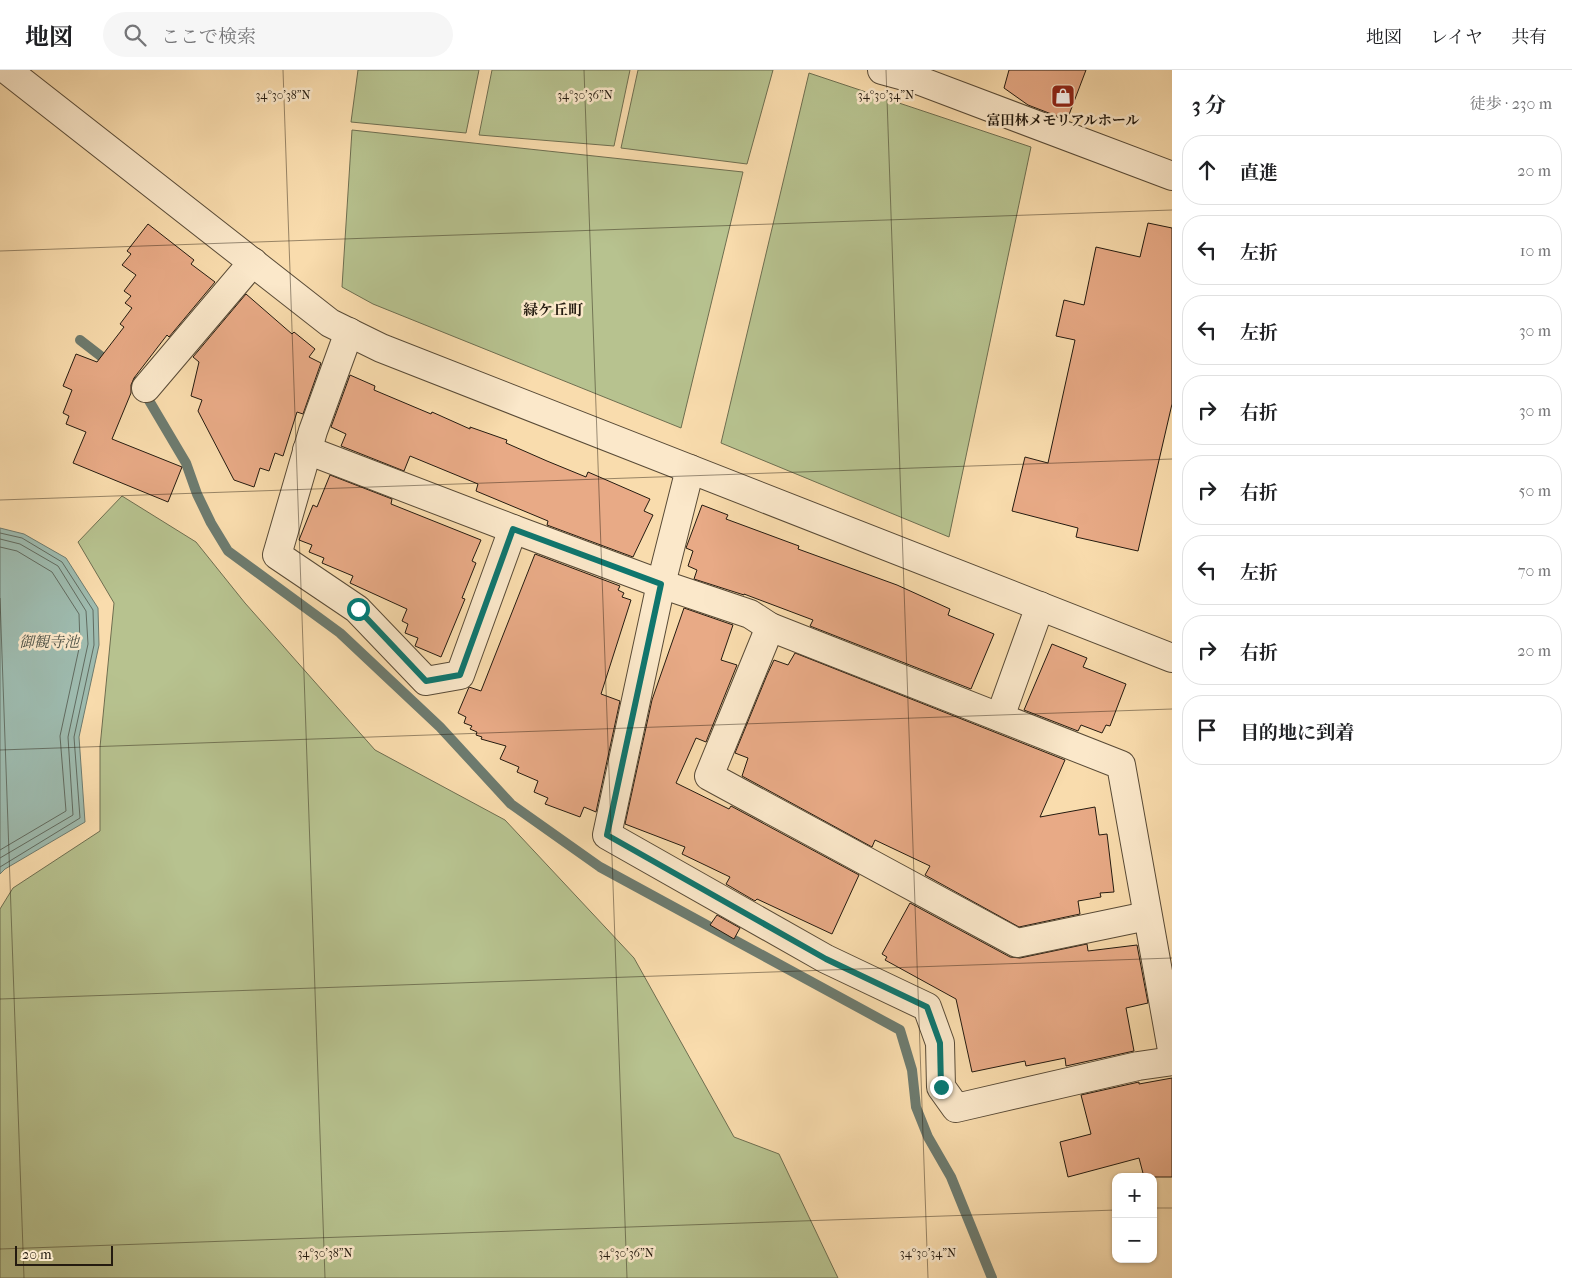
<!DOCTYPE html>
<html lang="ja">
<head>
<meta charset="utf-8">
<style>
  body { margin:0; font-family:"IM FELL French Canon","Noto Serif JP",serif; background:#f6f6f6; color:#202124 }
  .controls { position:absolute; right:15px; bottom:15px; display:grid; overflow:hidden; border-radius:10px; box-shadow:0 1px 4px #0004 }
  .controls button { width:45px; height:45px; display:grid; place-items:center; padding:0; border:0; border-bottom:1px solid #e0e0e0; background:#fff; color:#202124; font:25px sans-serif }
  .scale { position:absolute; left:15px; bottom:12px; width:98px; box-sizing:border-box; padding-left:5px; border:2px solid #241b10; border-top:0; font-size:14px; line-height:18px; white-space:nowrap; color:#241b10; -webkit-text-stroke:4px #fbe8ca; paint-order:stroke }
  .stop { position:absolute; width:15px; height:15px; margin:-11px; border:4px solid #0f766e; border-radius:50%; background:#fff }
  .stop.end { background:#0f766e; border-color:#fff; box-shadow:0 1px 5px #0008 }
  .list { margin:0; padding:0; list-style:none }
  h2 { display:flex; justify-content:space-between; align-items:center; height:65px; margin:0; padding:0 20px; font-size:21px }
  h2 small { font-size:16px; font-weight:400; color:#757577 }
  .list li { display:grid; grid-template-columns:32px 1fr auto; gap:15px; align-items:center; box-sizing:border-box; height:70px; margin:0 10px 10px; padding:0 10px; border:1px solid #e0e0e0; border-radius:20px }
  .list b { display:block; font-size:19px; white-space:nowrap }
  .list em { font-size:16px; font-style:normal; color:#757577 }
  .icon { flex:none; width:28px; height:28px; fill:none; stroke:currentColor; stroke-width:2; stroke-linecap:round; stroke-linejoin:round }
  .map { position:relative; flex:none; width:1172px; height:1208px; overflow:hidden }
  header { display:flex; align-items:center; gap:30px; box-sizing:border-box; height:70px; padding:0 25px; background:#fff; border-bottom:1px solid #e0e0e0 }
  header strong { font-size:24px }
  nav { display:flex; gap:28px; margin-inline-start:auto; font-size:18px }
  .search { width:350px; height:45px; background:#f6f6f6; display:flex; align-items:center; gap:12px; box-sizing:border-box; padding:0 18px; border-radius:28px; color:#757577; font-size:19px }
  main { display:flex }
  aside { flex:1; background:#fff }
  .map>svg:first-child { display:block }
  .green { fill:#b7c28f; stroke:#6e6e50 }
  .water { fill:#9ebbaf; stroke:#6d7b6f }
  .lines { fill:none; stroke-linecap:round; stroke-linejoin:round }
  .shore { stroke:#616b60; stroke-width:1 }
  .stream { stroke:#6d7b6f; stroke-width:10 }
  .building { fill:#e8aa86; stroke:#241b10 }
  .minor-casing { stroke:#594b37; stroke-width:30 }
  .tertiary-casing { stroke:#594b37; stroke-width:30 }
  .minor { stroke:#fbe8ca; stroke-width:28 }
  .tertiary { stroke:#fbe8ca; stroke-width:28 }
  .route { stroke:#0f766e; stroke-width:6 }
  .ticks { fill:none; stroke:#241b10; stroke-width:1; stroke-opacity:0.45 }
  .labels { text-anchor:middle; stroke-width:5; stroke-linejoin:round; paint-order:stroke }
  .poi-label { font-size:14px; font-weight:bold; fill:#241b10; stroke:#fbe8ca }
  .neighbourhood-label { font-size:15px; font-weight:bold; fill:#241b10; stroke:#fbe8ca }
  .water-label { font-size:15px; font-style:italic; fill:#4f5348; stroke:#fbe8ca }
  .ticks-label { font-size:12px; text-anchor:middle; fill:#241b10; stroke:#fbe8ca; stroke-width:5; stroke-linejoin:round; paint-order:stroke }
</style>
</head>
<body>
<header>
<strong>地図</strong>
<div class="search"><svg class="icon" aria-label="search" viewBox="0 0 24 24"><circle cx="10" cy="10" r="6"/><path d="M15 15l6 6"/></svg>ここで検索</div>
<nav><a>地図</a><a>レイヤ</a><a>共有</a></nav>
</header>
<main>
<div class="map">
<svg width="1172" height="1208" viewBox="0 0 1172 1208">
  <rect width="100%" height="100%" fill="#f9dcad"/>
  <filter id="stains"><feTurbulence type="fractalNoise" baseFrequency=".004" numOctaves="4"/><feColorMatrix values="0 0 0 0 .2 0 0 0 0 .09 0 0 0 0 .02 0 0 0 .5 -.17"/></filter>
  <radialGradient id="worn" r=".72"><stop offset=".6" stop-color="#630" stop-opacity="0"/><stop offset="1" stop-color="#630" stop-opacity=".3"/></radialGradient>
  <g class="green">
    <path d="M358,0h121l-13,63 -115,-11z"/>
    <path d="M492,0h138l-16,76 -135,-11z"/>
    <path d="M638,0h135l-26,94 -126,-16z"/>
    <path d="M809,3l222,74 -82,390 -228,-94z"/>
    <path d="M352,60l391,42 -62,256 -308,-124 -31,-17z"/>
    <path d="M122,426l74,46 49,61 130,147 130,70 129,138 100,179 45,17 59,124h-838v-369l13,-21 87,-57v-84l14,-144 -36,-61z"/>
  </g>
  <path class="water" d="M0,458l24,6 42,24 32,50 1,37 -20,92 6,85 -80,47 -5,5z"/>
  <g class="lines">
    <g class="shore">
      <path d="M0,463l22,5 40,24 31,48 1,35 -20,92 6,81 -80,49"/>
      <path d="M0,469l20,5 38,22 28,45 2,33 -20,93 5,78 -73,43"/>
      <path d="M0,477l17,4 35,21 27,42 1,30 -20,92 6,75 -66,39"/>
    </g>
    <g class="stream">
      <path d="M80,270l31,24"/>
      <path d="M122,303l19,14 45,76 11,31 14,29 17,28 112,82 100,94 71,77 89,63 300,163 12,40 4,37 12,30 23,40 41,101"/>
    </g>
  </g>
  <g class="building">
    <path d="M1009,0h77l-19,50 -39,-15 -24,-17z"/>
    <path d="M1148,153l24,5v176l-34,147 -62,-14 2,-9 -66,-17 13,-54 23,6 27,-123 -19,-4 8,-36 20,5 12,-58 44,10z"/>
    <path d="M148,154l46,36 -3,4 24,18 -46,55 -2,-2 -33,43 -3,7v8l-19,46 70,28 -14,35 -95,-39 13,-31 -20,-8 3,-8 -6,-3 9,-23 -9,-4 13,-32 21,8 27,-35 -4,-3 12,-16 -7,-5 6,-7 -7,-5 12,-16 -14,-10 9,-11 -4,-3z"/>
    <path d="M246,224l46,40 2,-2 21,17 -6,8 12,6 -18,51 -6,-2 -14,44 -8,-3 -6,18 -9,-3 -6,19 -20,-7 -36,-69 4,-11 -11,-4 8,-34 -6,-5z"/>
    <path d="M350,305l25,11 -1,4 57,24 1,-2 38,17v-2l37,13 -1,3 41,18 39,16 2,-5 62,27 -6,12 9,4 -20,42 -86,-32 1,-4 -72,-30 2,-7 -68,-28 -6,15 -63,-25 5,-12 -15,-7z"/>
    <path d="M330,405l62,24 -1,5 90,36 -9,21 4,2 -14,35 3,1 -24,58 -26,-11 3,-8 -13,-5 3,-9 -6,-3 5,-12 -57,-26 3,-7 -31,-13 2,-5 -15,-6 3,-7 -13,-5 14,-35 4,2z"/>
    <path d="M702,435l26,10 -2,4 73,27 -1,3 99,36 53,24 -2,6 46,19 -23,55 -161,-63 3,-6 -69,-26v1l-50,-16 3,-9 -9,-4 5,-15 -7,-3z"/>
    <path d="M535,484l85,32 -2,4 6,3 -2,4 9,3 -30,94 19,7 -24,111 -12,-5 -4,10 -35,-13 3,-6 -14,-6 4,-11 -21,-9 2,-5 -19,-8 6,-13 -25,-7 1,-2 -6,-2 1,-3 -7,-3 2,-3 -8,-3 2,-6 -8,-4 11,-26 12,4z"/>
    <path d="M684,538l49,17 -12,35 16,5 -31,77 -10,-4 -20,45 53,26 2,-3 128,69 -27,59 -75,-35 -2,2 -29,-17 4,-7 -48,-23 3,-7 -60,-23 27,-124z"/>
    <path d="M1052,574l35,14 -4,9 43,17 -16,42 -4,-1 -4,8 -21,-8 -3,6 -54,-21z"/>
    <path d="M795,583l270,107 -25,57 55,-10 4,28 8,-1 7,58 -14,1 1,4 -23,4 2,13 -61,13 -94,-52 5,-9 -55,-26 -3,7 -130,-71 6,-18 -13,-5 32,-78 7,-15 14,5z"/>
    <path d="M910,833l100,54 10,1 67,-14 1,7 49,-6 11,58 -22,5 8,43 -68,15 -1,-8 -39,8 -1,-5 -53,11 -16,-73 -71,-39 2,-3 -5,-3z"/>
    <path d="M717,845l23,13 -6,11 -24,-14z"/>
    <path d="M1172,1008v99h-28l-5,-19 -71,19 -8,-35 31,-8 -10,-39 58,-13v2z"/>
  </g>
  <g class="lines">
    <g class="minor-casing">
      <g id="minor">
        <path d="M882,0l33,9 257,97"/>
        <path d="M349,262l-36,99 -36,124 80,54 69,72 34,-6 53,-146"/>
        <path d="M146,318l107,-126"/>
        <path d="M307,380l206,79 148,55 89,30 20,13 351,138 51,285"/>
        <path d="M690,399l-29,115 -54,251 219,124 101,48 13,36 1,44 15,21 182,-42 34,-5"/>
        <path d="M770,557l-61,149 308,167 130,-27"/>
        <path d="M1000,647l40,-111"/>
      </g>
    </g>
    <g class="tertiary-casing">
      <path id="tertiary" d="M7,0l323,253 51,25 791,310"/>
    </g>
    <use href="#minor" class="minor"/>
    <use href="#tertiary" class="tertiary"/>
  </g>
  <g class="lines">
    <path class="route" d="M358,539l68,72 34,-6 53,-146 148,55 -54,251 219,124 101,48 13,36 1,44"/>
  </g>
  <path class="ticks" d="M283,0l42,1208M584,0l43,1208M886,0l42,1208M0,181l1172,-41M0,430l1172,-41M0,528l24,680M0,680l1172,-41M0,929l1172,-41M1153,1138h19M0,1179l1116,-39"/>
  <defs>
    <g id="shop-square" transform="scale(1.25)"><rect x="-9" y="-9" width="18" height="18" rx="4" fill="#8f2418" stroke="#fbe8ca"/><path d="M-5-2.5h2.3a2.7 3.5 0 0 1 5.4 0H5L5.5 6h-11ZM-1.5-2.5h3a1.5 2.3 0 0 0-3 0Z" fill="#fff"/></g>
  </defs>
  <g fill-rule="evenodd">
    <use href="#shop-square" x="1063" y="26"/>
  </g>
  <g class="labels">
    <g class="poi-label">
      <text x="1063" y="55">富田林メモリアルホール</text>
    </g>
    <g class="neighbourhood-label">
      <text x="553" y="245">緑ケ丘町</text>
    </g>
    <g class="water-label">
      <text x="49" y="577">御観寺池</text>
    </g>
  </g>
  <g class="ticks-label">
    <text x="283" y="29">34°30'38"N</text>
    <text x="585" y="29">34°30'36"N</text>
    <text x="886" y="29">34°30'34"N</text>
    <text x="325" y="1187">34°30'38"N</text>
    <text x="626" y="1187">34°30'36"N</text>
    <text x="928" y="1187">34°30'34"N</text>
  </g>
  <rect width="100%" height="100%" filter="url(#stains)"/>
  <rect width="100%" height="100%" fill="url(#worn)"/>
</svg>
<div class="controls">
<button>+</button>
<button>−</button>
</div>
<div class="scale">20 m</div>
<div class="stop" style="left:358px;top:539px"></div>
<div class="stop end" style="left:941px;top:1017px"></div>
</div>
<aside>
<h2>3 分<small>徒歩 · 230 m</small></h2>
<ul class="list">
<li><svg class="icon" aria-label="ahead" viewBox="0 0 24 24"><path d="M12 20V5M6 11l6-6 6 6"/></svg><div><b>直進</b></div><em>20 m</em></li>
<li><svg class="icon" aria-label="left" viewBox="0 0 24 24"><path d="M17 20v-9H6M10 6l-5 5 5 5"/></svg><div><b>左折</b></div><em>10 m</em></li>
<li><svg class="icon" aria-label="left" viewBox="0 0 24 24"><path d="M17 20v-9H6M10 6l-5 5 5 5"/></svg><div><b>左折</b></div><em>30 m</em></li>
<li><svg class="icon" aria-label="right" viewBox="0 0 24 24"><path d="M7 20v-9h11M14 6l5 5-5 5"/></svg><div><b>右折</b></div><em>30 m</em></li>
<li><svg class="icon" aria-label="right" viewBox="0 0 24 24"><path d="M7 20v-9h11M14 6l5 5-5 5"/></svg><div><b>右折</b></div><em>50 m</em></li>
<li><svg class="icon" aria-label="left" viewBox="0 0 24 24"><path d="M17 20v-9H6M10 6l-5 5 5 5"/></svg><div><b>左折</b></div><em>70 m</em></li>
<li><svg class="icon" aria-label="right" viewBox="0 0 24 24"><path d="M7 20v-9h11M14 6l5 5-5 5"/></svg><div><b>右折</b></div><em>20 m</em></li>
<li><svg class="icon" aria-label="arrive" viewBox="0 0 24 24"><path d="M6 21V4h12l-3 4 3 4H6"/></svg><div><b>目的地に到着</b></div></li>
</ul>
</aside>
</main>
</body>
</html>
